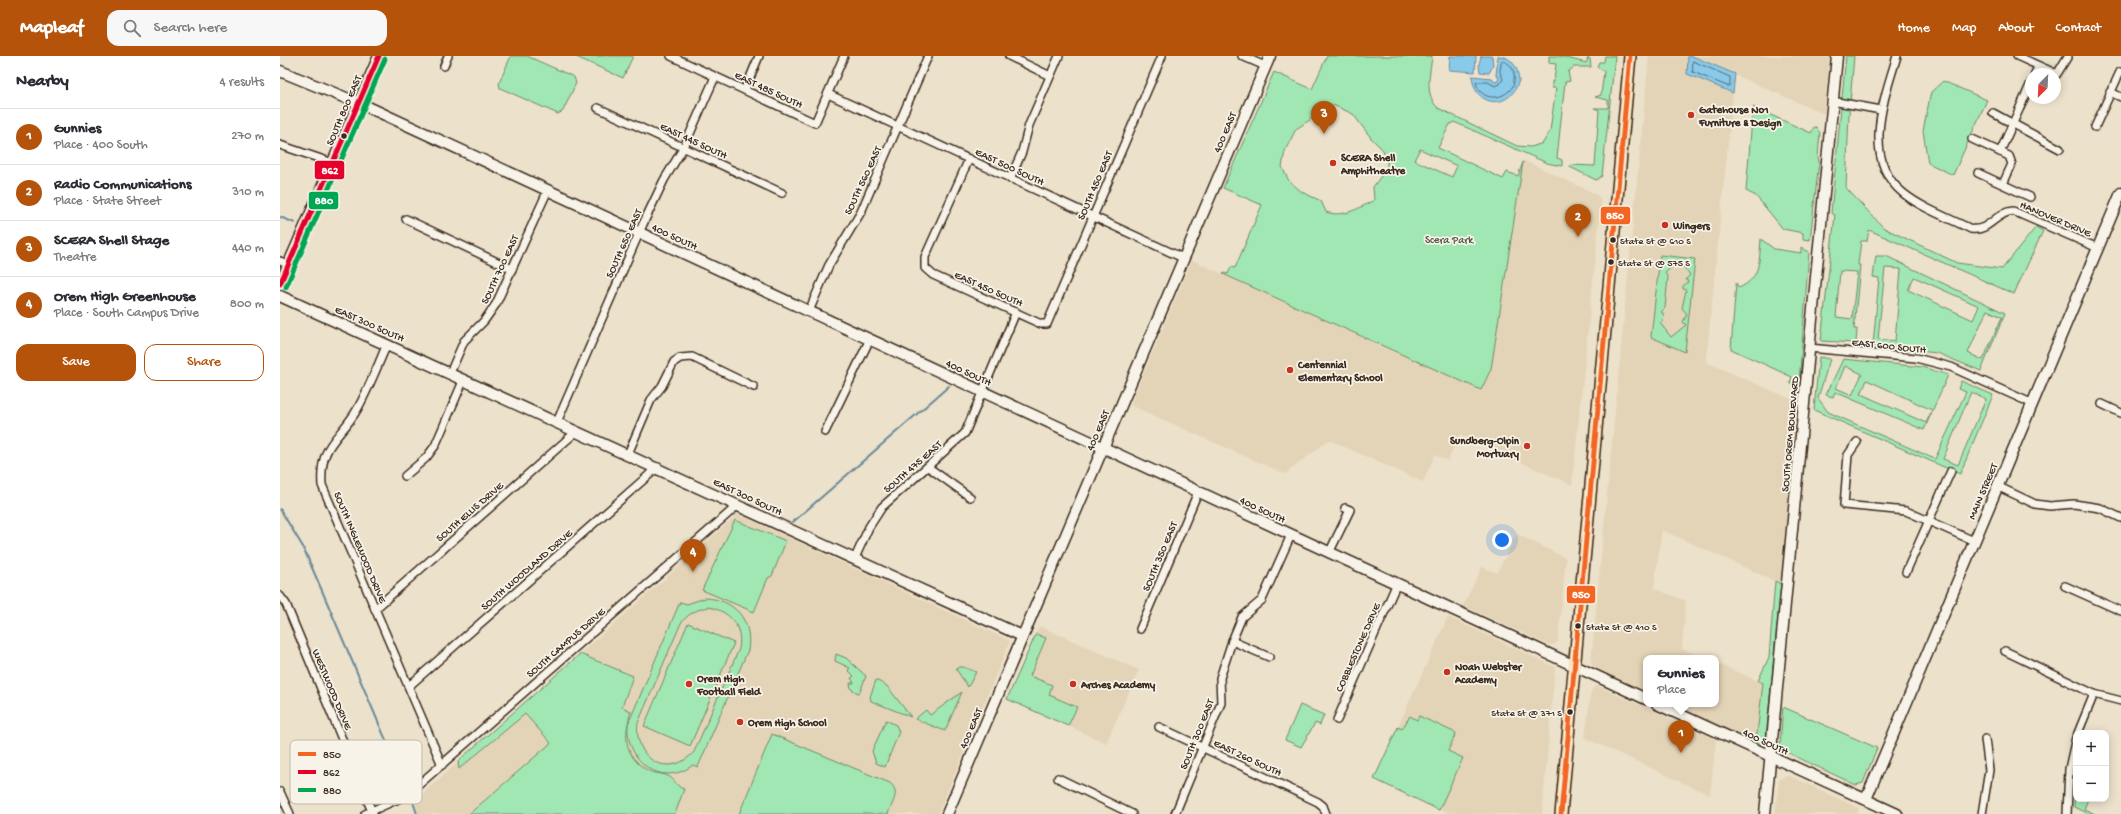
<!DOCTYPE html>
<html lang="en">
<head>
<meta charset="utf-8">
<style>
  body { margin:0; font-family:"Gochi Hand",sans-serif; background:#f7f7f7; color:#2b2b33 }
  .controls { position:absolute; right:12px; bottom:12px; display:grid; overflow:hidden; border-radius:8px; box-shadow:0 2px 10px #0003 }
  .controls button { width:36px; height:36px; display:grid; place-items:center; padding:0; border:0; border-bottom:1px solid #e1e1e2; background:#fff; color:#2b2b33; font:20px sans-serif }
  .compass { position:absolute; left:1745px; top:12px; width:36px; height:36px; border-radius:50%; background:#fff; box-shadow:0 2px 10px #0003; rotate:204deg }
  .you { position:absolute; left:1222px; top:484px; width:14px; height:14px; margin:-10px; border:3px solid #fff; border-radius:50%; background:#1a73e8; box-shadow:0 0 0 6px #1a73e833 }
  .badge { display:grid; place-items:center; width:26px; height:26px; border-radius:50%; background:#b45309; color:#fff; font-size:13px; font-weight:700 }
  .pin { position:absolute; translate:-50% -33px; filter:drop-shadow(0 1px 2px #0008) }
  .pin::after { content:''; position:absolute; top:21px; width:14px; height:12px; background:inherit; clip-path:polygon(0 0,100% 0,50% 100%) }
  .popup { position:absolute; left:1363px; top:599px; width:76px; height:52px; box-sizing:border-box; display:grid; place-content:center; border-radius:8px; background:#fff; filter:drop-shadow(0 1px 3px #0005); font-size:13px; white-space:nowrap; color:#7c7c81 }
  .popup b { font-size:15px; color:#2b2b33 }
  .popup::after { content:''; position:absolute; left:50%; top:100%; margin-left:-8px; border:8px solid transparent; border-top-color:#fff }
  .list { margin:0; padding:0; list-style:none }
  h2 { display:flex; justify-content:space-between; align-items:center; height:52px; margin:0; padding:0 16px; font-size:17px }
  h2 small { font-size:13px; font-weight:400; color:#7c7c81 }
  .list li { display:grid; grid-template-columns:26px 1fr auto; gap:12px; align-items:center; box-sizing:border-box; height:56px; padding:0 16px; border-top:1px solid #e1e1e2 }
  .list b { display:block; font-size:15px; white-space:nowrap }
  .list p { margin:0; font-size:13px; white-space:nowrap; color:#7c7c81 }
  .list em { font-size:13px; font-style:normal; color:#7c7c81 }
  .actions { display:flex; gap:8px; padding:12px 16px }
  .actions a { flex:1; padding:9px 0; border:1px solid #b45309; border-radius:12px; text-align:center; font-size:14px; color:#b45309 }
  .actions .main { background:#b45309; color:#fff }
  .icon { flex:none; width:22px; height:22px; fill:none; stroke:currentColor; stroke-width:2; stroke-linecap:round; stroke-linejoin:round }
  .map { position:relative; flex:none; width:1841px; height:758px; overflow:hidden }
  header { display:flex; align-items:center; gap:24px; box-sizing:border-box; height:56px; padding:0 20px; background:#b45309; color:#fff }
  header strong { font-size:19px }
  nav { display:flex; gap:22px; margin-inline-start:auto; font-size:14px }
  .search { width:280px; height:36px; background:#f7f7f7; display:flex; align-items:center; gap:10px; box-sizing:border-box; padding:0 14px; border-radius:12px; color:#7c7c81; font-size:15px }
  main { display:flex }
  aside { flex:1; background:#fff }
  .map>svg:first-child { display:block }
  .built { fill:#e4d4b7 }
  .green { fill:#a1e7b3; stroke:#6e8868; fill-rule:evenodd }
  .water { fill:#89caea; stroke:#6a8a98 }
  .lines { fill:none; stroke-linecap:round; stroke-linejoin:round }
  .shore { stroke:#5a6a70; stroke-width:1 }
  .stream { stroke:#6a8a98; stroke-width:2 }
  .street-casing { stroke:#3b2a1e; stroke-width:10 }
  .secondary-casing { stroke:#3b2a1e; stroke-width:13 }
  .primary-casing { stroke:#3b2a1e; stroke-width:14 }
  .street { stroke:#f7f3e8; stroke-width:7 }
  .secondary { stroke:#f7f3e8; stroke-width:10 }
  .primary { stroke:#f9deab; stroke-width:11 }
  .bus-1-casing { stroke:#f7f3e8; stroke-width:8 }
  .bus-2-casing { stroke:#f7f3e8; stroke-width:8 }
  .bus-3-casing { stroke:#f7f3e8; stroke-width:8 }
  .bus-1 { stroke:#f26522; stroke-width:5 }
  .bus-2 { stroke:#e4002b; stroke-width:5 }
  .bus-3 { stroke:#00a651; stroke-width:5 }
  .poi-dot { fill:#c8321e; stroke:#f7f3e8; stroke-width:1.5 }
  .bus-dot { fill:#3b2a1e; stroke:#f7f3e8; stroke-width:1.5 }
  .labels { text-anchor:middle; stroke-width:3.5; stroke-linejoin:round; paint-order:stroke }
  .bus-label { font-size:10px; fill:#3b2a1e; stroke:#f7f3e8; text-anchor:start }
  .street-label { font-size:11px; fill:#3b2a1e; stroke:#f7f3e8 }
  .poi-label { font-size:11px; font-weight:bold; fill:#3b2a1e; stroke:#f7f3e8; text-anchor:start }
  .park-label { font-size:11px; fill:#545943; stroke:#f7f3e8 }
  .key { fill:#f7f3e8; stroke:#bfb7ab; stroke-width:1 }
  .key-label { font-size:11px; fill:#3b2a1e }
  .line-badge { stroke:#f7f3e8; stroke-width:1.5 }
  .badge-label { font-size:11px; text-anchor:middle; font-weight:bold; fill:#fff }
</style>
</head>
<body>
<header>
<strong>Mapleaf</strong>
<div class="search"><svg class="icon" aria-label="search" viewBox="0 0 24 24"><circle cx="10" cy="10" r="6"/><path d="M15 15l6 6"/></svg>Search here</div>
<nav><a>Home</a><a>Map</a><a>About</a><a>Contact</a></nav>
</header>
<main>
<aside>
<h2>Nearby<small>4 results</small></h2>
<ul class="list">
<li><span class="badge">1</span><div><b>Gunnies</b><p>Place · 400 South</p></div><em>270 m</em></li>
<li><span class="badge">2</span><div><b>Radio Communications</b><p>Place · State Street</p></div><em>310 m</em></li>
<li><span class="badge">3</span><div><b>SCERA Shell Stage</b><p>Theatre</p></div><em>440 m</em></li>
<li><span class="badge">4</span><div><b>Orem High Greenhouse</b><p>Place · South Campus Drive</p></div><em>800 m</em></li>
</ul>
<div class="actions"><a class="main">Save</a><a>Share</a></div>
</aside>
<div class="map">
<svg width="1841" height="758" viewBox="0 0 1841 758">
  <rect width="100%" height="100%" fill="#ece1cb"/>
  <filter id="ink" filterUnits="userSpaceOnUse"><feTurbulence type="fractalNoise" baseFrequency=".025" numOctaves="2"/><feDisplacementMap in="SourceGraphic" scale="8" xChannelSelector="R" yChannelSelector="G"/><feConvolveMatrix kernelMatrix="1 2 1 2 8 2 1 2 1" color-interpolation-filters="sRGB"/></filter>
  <g filter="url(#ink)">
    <g class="built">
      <path d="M1369,0h39v18l45,19 -27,269 92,40 -17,182 -119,-54 -8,58 32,13 -4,48 22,9h-58v33l-52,-24 -3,-5z"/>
      <path d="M1412,0h138l-6,58z"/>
      <path d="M1243,104l71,33 5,4 2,7 -29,281 -113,-50 -11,26 -13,-6 -12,27 -94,-42 -44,34 -155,-69 62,-145 196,89 103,20z"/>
      <path d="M458,458l272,127 -72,173h-521l-4,-12z"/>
      <path d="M1237,478l49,24 -8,83 -3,3 -6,1 -86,-39 19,-39 15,6z"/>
      <path d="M1168,561l107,50 -13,147h-87l-16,-4 -65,-31z"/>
      <path d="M759,570l100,44 -33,73 -99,-44z"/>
      <path d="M1436,607l47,20 -7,60 -83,-39h43z"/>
      <path d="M1315,630h3l118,53 -6,56 -125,-57 6,-47z"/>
      <path d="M1504,720h6l69,32 -2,6h-82l4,-34z"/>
    </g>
    <g class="green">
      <path d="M231,0h16l47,21 2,6 -13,28 -5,3 -58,-26 -1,-5z"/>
      <path d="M294,0h59l-10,22z"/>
      <path d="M1047,0h105c-2,18 -8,38 6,52l79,38 14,1 12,-4 7,-12 6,-43h-4v-7h2l2,-17 -7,-1v-7h10l27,7 2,-5 2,1 1,8h-17l-6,5 2,9 -5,1 -8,76 5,2v6l-15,-3 -93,-41 -4,2 -12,24 65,31 4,-7 11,4 5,-14 -32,207 -10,21 -258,-116 1,-1 4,1 3,-7 4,1 27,-63 -39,-17 51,-116 38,17zM1053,49l20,9 18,24 12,12 4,10v8l-14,19 1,13c-14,8 -31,18 -48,12l-5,-11 -19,-9 -13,-11 -7,-14 3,-16 11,-22zM1140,93l37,17 -5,11 -38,-17z"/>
      <path d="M1325,0h10l-13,120 -6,4 -26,-13 1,-2 24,1 4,-56 -5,-2h14v-8l-13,-3 6,-2 3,-24 -7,-4 2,-5h5z"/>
      <path d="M1566,0h8l-5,58 -3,74 38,40 73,35 45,6 34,-42 7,4 -29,63 -145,-64 -2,11h-6l-3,24h2l-6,64h3l-1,14 -35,-2 14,-126 -4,-2zM1560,215l17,1 -5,47 -16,-2z"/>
      <path d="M1663,25l44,19 -34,75 -25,-12 -5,-32 8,-39z"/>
      <path d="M1473,51l58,26 3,-6h2l4,6 -2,23 1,6 -9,78 -7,-1v-6l-20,-4 -27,-33 -10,-5z"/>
      <path d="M1481,183l13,10 27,4v-6l8,5 -10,132 -9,-1 2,-6 -61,-28 5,-66 3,5c22,-10 20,-27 22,-49z"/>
      <path d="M1380,199l35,4 -10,93 -34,-15zM1399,205l11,14 -4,4 2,3 -5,4v3l3,1 -4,18 5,6 -4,8 3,3 -15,12 -11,-14 3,-2 1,-7 -3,-2 4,-4 3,-31 -3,-4z"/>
      <path d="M1596,200h10l119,57 -24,58 -44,-18 -64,-7 6,-68 -6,-1zM1605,212l16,1 -6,72 -17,-2zM1634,221l65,29 -6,14 -65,-30zM1707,254l15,7 -19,43 -15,-7z"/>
      <path d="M1539,301l11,2 -12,39 10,14 107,47 31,-67 -8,-3 3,-8 32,14 -33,79 -146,-64zM1691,336l15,7 -28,66 -15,-6z"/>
      <path d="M1563,303l79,8 26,8 -24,55 -89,-38 -2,5 -7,-2zM1565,310l17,8 -10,21 -16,-7zM1587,324l65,30 -6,13 -65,-29z"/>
      <path d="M455,464l51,21 -14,35 -4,2 -14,34 -52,-22z"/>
      <path d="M1495,525l6,3 -15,155 -1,5 -4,1 -5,-2 7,-60 -5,-2 11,-24z"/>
      <path d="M425,542c29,1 48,22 43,52l-50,117 -5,-2c-32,24 -68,-4 -65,-41l52,-122 7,2zM428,551c22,4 35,19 31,42l-45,103c-26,28 -61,7 -56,-29l43,-100c8,-10 15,-13 27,-16z"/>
      <path d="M408,567l46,20 -44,103 -46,-20z"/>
      <path d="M756,578l10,4 -16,38 22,9 -3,10 28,12 -9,19 -61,-27z"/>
      <path d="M300,598l53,22 -11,31 9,4c-7,24 -8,44 16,59 7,4 15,3 21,6 7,3 8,11 16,13l-9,25h-206l82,-71 -26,-29 -66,55 -1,-8z"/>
      <path d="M556,598l10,4 20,18 -6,16 -2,1 -7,-4 -1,-6h4l-3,-5 3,-2 -6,-6 2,-2 -15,-7z"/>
      <path d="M679,611h4l13,5 -8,15 -12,-18z"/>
      <path d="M596,624l11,6 24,31 -40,-16 -1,-4z"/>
      <path d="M682,636l-17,39 -30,-12 11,-9 4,5z"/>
      <path d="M1020,649l24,10 -4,10 -5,-2 -14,24 -16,-7z"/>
      <path d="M1503,651l94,41 -14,35 -7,2 -74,-35 -2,-5z"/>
      <path d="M1130,660l7,4 2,-4 37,17 -8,18 15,7 -24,52 -65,-31 24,-52 4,2z"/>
      <path d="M606,664l10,5 3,7 -14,35 -9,-4 -4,-12z"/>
      <path d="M492,678l118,49c11,9 2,20 -2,31h-149z"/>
      <path d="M1795,727l1,16h12l-4,10 11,5h-7l-14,-7z"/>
    </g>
    <g class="water">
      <path d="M1170,0h26l-1,16 -26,-2z"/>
      <path d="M1201,0h11l1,10 -4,7 -9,-1 -1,-7z"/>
      <path d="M1218,0c14,0 20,12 21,24 -8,31 -45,28 -47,-4l20,2 2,4 4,-1 1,-4 -3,-2z"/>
      <path d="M1408,0h4l43,18 -2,19 -46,-19z"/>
    </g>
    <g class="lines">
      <g class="shore">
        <path d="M1222,5c12,2 14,15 11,25 -9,15 -33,16 -37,-4h12l7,4 5,-2 3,-5 -3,-7z"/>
        <path d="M1413,5l37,16v9h-3l-34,-14z"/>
      </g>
      <g class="stream">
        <path d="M0,161l15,6"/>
        <path d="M0,453l23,38 20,46 83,194"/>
        <path d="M513,466l156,-136"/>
        <path d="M133,746l4,12"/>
      </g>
      <g class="street-casing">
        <g id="street">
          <path d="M391,0l144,67 29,-67"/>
          <path d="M729,0l41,20"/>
          <path d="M962,0l23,10"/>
          <path d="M1617,0c-13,43 -36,103 6,137 20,16 46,25 68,36 18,3 25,-17 42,-18l85,37"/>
          <path d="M1737,0l40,18 11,-18"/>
          <path d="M164,10l4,-10"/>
          <path d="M1755,18l3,-8"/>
          <path d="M465,34l14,-34"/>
          <path d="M1830,36l11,5"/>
          <path d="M548,38l355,164"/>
          <path d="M1552,45l49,9"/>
          <path d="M318,52l184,85"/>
          <path d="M1713,57l67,36"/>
          <path d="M1815,71l25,-55"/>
          <path d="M1692,83l37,17 3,8 -9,20"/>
          <path d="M0,89l53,18"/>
          <path d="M1720,96l31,-69"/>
          <path d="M689,103l-44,98v11l8,7 108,49h6l115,-268"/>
          <path d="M1698,117l52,24"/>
          <path d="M730,123l12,-27 7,-27 30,-69"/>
          <path d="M126,163l106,50"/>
          <path d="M0,205l8,3"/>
          <path d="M529,255l20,-46 32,-53 67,-156"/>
          <path d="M107,288c-9,21 -18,44 -29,64 -18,32 -39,35 -36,77l120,280"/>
          <path d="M1529,292l107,10 35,9 80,36"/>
          <path d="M170,317l14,-32 20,-20 12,-17 52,-114"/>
          <path d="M1822,348l19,9"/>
          <path d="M277,366l86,-198 21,-44 20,-33 31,-70"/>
          <path d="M545,376l45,-93"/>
          <path d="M1577,386l-9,13 -4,50 62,6 68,30"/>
          <path d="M348,398l23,-54 11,-14 12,-24 6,-4 12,-1 62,30"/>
          <path d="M648,411l42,30"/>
          <path d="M125,420l21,-18 9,-12 29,-67"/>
          <path d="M1717,430l38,18 15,2 24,-2 26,4 21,10"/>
          <path d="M1049,497l21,-43 -5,-2"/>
          <path d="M575,502l14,-31 13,-20 83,-74 51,-121"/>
          <path d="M1626,516l45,-101"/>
          <path d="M1785,530l56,25"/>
          <path d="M0,540l6,8 87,210"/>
          <path d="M95,553l202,-178"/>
          <path d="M860,573l58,-137"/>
          <path d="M952,585l37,16"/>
          <path d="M1725,595l89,43 27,7"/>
          <path d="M129,630l249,-219"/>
          <path d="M1057,664l60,-137"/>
          <path d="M879,671l159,75 5,4 3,8"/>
          <path d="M1798,677l16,-39"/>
          <path d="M778,722l74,36"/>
          <path d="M0,736l10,22"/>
          <path d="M85,758l42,-19 331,-290"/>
          <path d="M895,758l46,-111 -1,-25 12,-37 10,-24 20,-17 29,-65"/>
          <path d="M1702,758l7,-44 -4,-31"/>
          <path d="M1787,758l2,-45 7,-32"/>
        </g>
      </g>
      <g class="secondary-casing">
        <g id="secondary">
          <path d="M0,15l88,36 1278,592"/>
          <path d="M0,228l99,-228"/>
          <path d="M0,240l742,340"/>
          <path d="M1377,648l240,110"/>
          <path d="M1586,743l255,-606"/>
          <path d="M667,758l323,-758"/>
          <path d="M1485,758l72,-758"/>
        </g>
      </g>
      <g class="primary-casing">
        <path id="primary" d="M1281,758l69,-758"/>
      </g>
      <use href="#street" class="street"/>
      <use href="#secondary" class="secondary"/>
      <use href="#primary" class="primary"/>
      <g class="bus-1-casing">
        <path id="bus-1" d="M1281,758l69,-758"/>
      </g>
      <g class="bus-2-casing">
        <path id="bus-2" d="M0,228l99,-228"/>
      </g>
      <g class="bus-3-casing">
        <path id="bus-3" d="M6,231l99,-228"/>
      </g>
      <use href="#bus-1" class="bus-1"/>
      <use href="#bus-2" class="bus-2"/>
      <use href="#bus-3" class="bus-3"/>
    </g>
  </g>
  <g class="poi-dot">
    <circle cx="1411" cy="59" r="4"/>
    <circle cx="1053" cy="107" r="4"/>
    <circle cx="1385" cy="169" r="4"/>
    <circle cx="1010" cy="314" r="4"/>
    <circle cx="1247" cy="390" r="4"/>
    <circle cx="1167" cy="616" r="4"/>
    <circle cx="409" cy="628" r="4"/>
    <circle cx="793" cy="628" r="4"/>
    <circle cx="460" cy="666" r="4"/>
  </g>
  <g class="bus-dot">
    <circle cx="64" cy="80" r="3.5"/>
    <circle cx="1333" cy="184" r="3.5"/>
    <circle cx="1331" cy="206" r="3.5"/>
    <circle cx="1298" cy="570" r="3.5"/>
    <circle cx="1290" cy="656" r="3.5"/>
  </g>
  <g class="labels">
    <g class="bus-label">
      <text x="1340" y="188">State St @ 610 S</text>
      <text x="1338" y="210">State St @ 575 S</text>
      <text x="1306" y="574">State St @ 410 S</text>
      <text x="1282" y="660" text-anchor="end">State St @ 371 S</text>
    </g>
    <g class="street-label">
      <text transform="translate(489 33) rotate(25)" y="4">EAST 485 SOUTH</text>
      <text transform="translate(63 54) rotate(-67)" y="4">SOUTH 800 EAST</text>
      <text transform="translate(944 76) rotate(-67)" y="4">400 EAST</text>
      <text transform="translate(414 84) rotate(25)" y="4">EAST 445 SOUTH</text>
      <text transform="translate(730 110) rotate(25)" y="4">EAST 500 SOUTH</text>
      <text transform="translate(582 124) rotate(-65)" y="4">SOUTH 560 EAST</text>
      <text transform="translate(814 129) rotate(-67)" y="4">SOUTH 450 EAST</text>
      <text transform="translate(1776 162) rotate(23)" y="4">HANOVER DRIVE</text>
      <text transform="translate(395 180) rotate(25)" y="4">400 SOUTH</text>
      <text transform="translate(343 187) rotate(-66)" y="4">SOUTH 650 EAST</text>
      <text transform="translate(219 213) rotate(-65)" y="4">SOUTH 700 EAST</text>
      <text transform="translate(709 232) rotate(24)" y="4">EAST 450 SOUTH</text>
      <text transform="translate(90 267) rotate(24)" y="4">EAST 300 SOUTH</text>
      <text transform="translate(1609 289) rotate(6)" y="4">EAST 600 SOUTH</text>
      <text transform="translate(689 316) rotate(25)" y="4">400 SOUTH</text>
      <text transform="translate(817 374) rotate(-67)" y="4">400 EAST</text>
      <text transform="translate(1509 378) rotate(-85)" y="4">SOUTH OREM BOULEVARD</text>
      <text transform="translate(632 410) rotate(-41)" y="4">SOUTH 475 EAST</text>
      <text transform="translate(1702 435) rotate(-67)" y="4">MAIN STREET</text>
      <text transform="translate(468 440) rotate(25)" y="4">EAST 300 SOUTH</text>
      <text transform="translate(983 453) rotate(25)" y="4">400 SOUTH</text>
      <text transform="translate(189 455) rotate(-41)" y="4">SOUTH ELLIS DRIVE</text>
      <text transform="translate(81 491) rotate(67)" y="4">SOUTH INGLEWOOD DRIVE</text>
      <text transform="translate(879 500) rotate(-67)" y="4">SOUTH 350 EAST</text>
      <text transform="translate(246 513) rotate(-41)" y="4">SOUTH WOODLAND DRIVE</text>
      <text transform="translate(285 586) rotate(-41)" y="4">SOUTH CAMPUS DRIVE</text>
      <text transform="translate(1077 591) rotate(-66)" y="4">COBBLESTONE DRIVE</text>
      <text transform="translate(53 633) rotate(67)" y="4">WESTWOOD DRIVE</text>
      <text transform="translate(690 672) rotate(-67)" y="4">400 EAST</text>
      <text transform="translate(916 678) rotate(-68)" y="4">SOUTH 300 EAST</text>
      <text transform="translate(1486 685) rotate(25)" y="4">400 SOUTH</text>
      <text transform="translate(968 701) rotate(25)" y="4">EAST 260 SOUTH</text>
    </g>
    <g class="poi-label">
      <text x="1419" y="57">Gatehouse No1<tspan x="1419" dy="13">Furniture &amp; Design</tspan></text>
      <text x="1061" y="105">SCERA Shell<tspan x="1061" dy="13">Amphitheatre</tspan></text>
      <text x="1393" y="173">Wingers</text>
      <text x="1018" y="312">Centennial<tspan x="1018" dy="13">Elementary School</tspan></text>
      <text x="1239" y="388" text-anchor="end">Sundberg-Olpin<tspan x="1239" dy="13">Mortuary</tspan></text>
      <text x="1175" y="614">Noah Webster<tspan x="1175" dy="13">Academy</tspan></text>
      <text x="417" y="626">Orem High<tspan x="417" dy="13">Football Field</tspan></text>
      <text x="801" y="632">Arches Academy</text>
      <text x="468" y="670">Orem High School</text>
    </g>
    <g class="park-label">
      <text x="1169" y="187">Scera Park</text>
    </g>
  </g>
  <rect x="10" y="684" width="132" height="64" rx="6" class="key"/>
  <rect x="18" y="696" width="18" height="4" fill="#f26522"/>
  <rect x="18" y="714" width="18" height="4" fill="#e4002b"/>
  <rect x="18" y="732" width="18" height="4" fill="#00a651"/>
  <g class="key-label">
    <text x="43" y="702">850</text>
    <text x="43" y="720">862</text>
    <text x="43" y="738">880</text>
  </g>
  <g class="line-badge">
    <rect x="34" y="104" width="31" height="20" rx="4" fill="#e4002b"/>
    <rect x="28" y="135" width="31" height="19" rx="4" fill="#00a651"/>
    <rect x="1320" y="150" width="31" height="19" rx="4" fill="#f26522"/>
    <rect x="1286" y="529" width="30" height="19" rx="4" fill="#f26522"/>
  </g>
  <g class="badge-label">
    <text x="50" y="118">862</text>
    <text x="44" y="148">880</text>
    <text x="1335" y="163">850</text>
    <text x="1301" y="542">850</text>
  </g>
</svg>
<div class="controls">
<button>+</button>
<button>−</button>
</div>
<svg class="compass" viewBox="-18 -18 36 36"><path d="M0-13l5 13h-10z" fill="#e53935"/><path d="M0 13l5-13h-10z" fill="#7c7c81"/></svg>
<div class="you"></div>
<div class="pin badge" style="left:1401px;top:697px">1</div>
<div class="popup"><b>Gunnies</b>Place</div>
<div class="pin badge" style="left:1298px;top:181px">2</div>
<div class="pin badge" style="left:1044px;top:78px">3</div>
<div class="pin badge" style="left:413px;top:516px">4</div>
</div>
</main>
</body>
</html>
